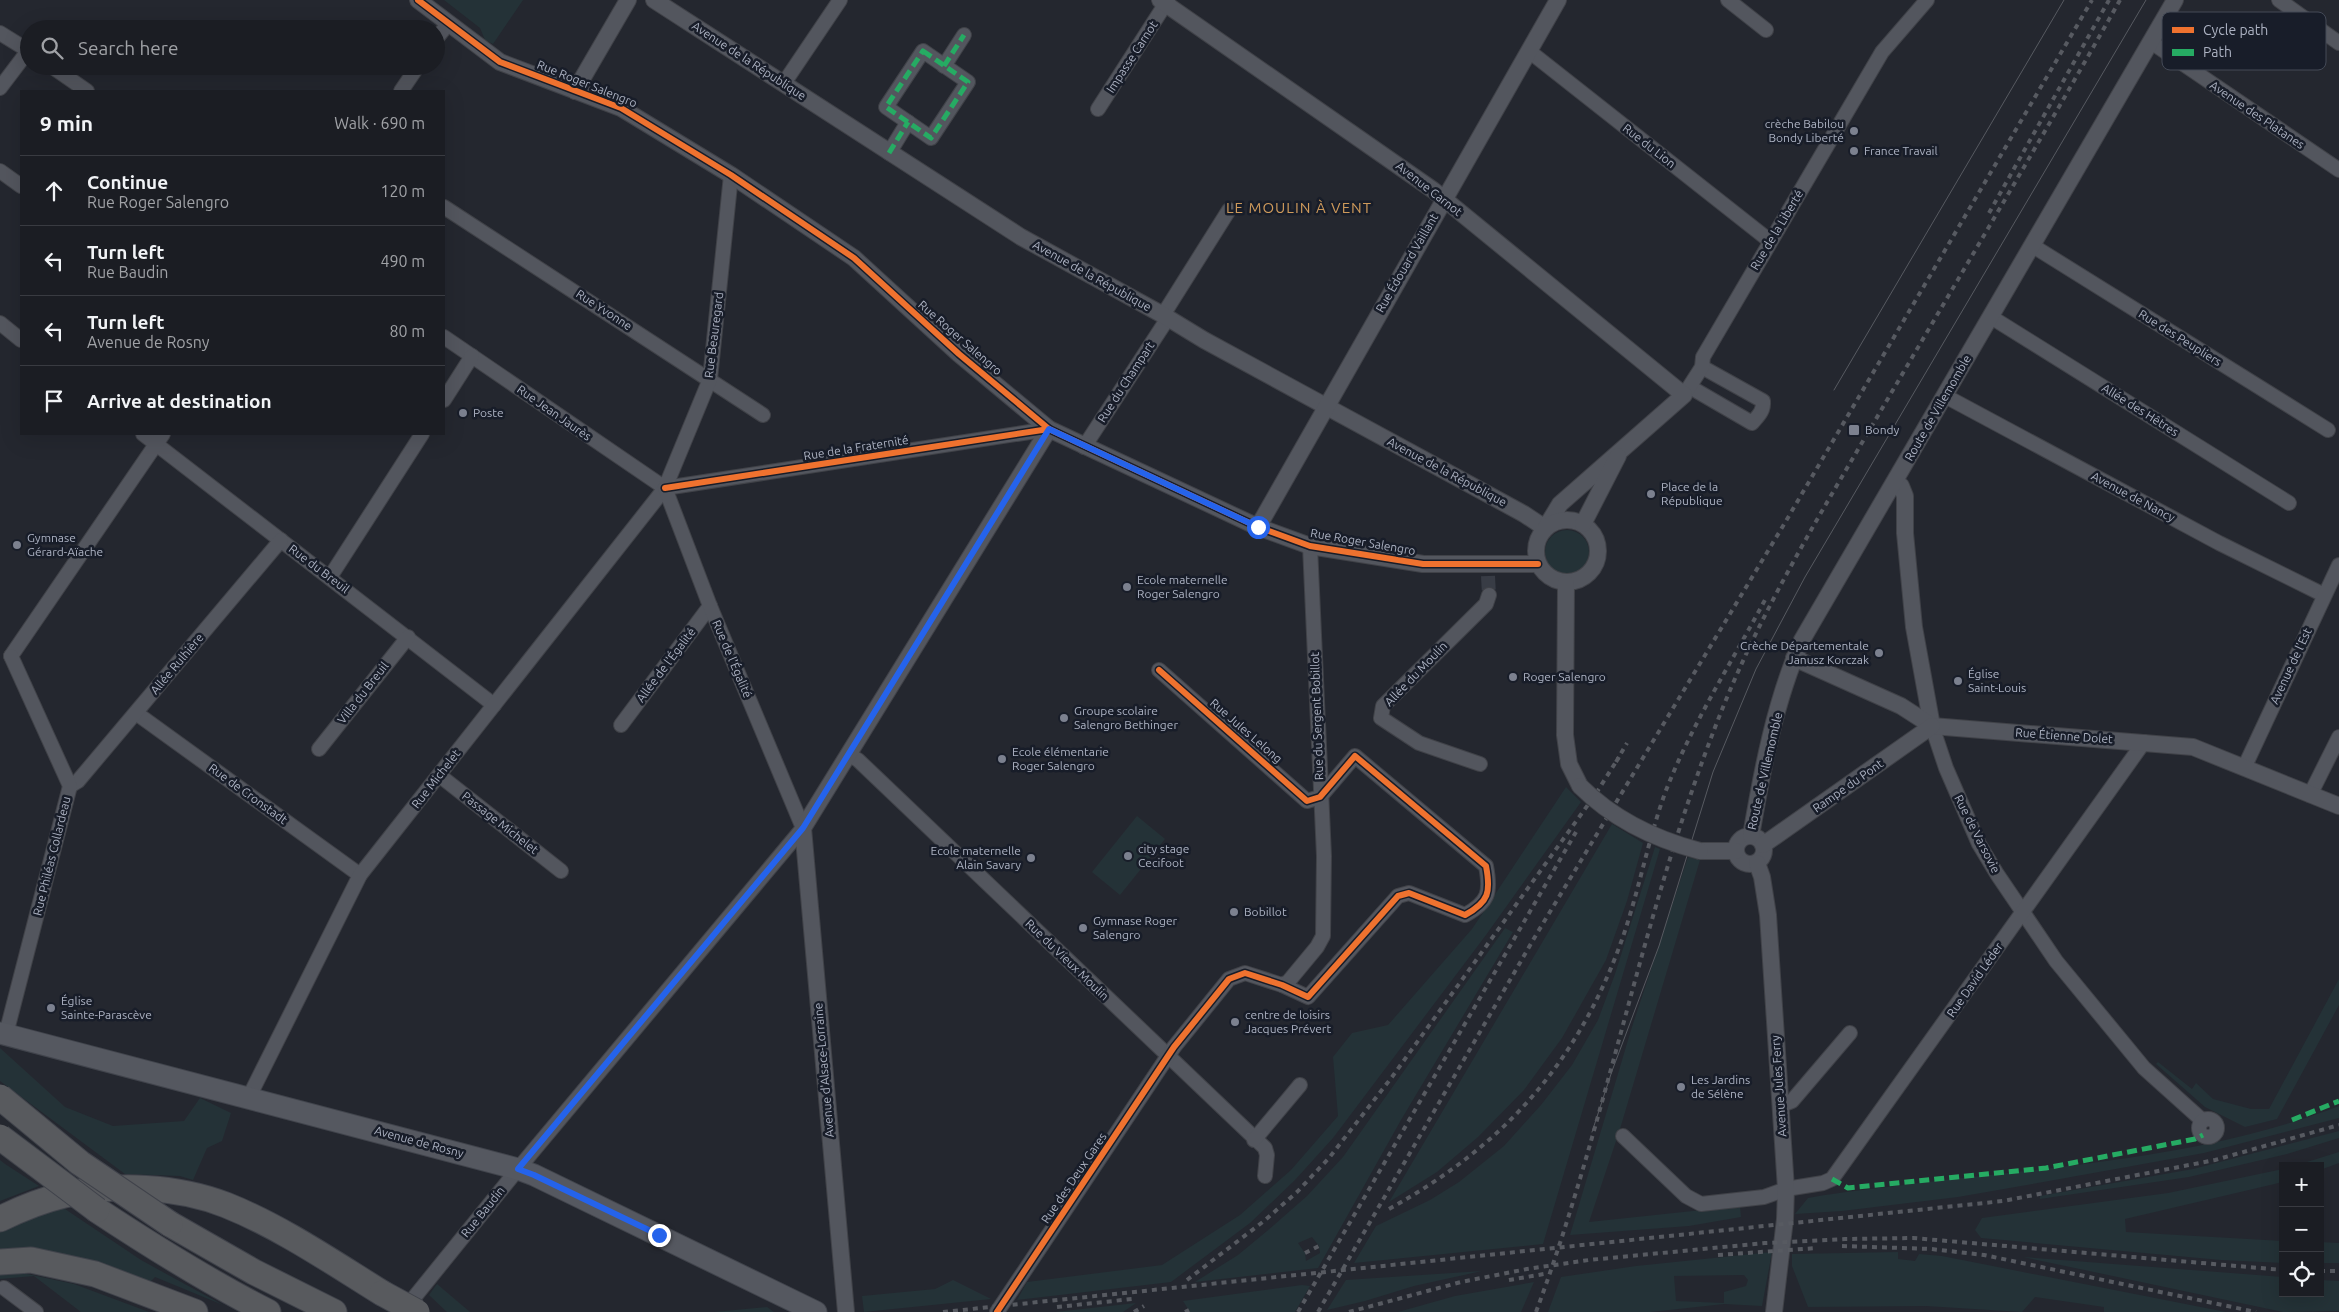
<!DOCTYPE html>
<html lang="en">
<head>
<meta charset="utf-8">
<style>
  body { margin:0; font-family:Ubuntu,sans-serif; background:#24262b; color:#f1f3f6 }
  .controls { position:absolute; right:15px; bottom:15px; display:grid; overflow:hidden; border-radius:0px; box-shadow:0 5px 20px #0002 }
  .controls button { width:45px; height:45px; display:grid; place-items:center; padding:0; border:0; border-bottom:1px solid #393b41; background:#1b1d23; color:#f1f3f6; font:25px sans-serif }
  .stop { position:absolute; width:15px; height:15px; margin:-11px; border:4px solid #2563eb; border-radius:50%; background:#fff }
  .stop.end { background:#2563eb; border-color:#fff; box-shadow:0 1px 5px #0008 }
  .list { margin:0; padding:0; list-style:none }
  h2 { display:flex; justify-content:space-between; align-items:center; height:65px; margin:0; padding:0 20px; font-size:21px }
  h2 small { font-size:16px; font-weight:400; color:#a0a2a6 }
  .list li { display:grid; grid-template-columns:32px 1fr auto; gap:15px; align-items:center; box-sizing:border-box; height:70px; padding:0 20px; border-top:1px solid #393b41 }
  .list b { display:block; font-size:19px; white-space:nowrap }
  .list p { margin:0; font-size:16px; white-space:nowrap; color:#a0a2a6 }
  .list em { font-size:16px; font-style:normal; color:#a0a2a6 }
  .icon { flex:none; width:28px; height:28px; fill:none; stroke:currentColor; stroke-width:2; stroke-linecap:round; stroke-linejoin:round }
  .map { position:relative; flex:none; width:2339px; height:1312px; overflow:hidden }
  .search { position:absolute; background:#1b1d23; box-shadow:0 5px 20px #0002; left:20px; top:20px; width:425px; height:55px; display:flex; align-items:center; gap:12px; box-sizing:border-box; padding:0 18px; border-radius:28px; color:#a0a2a6; font-size:19px }
  .panel { position:absolute; background:#1b1d23; box-shadow:0 5px 20px #0002; left:20px; top:90px; width:425px; height:345px; border-radius:0px }
  .map>svg:first-child { display:block }
  .green { fill:#243237; fill-rule:evenodd }
  .lines { fill:none; stroke-linecap:round; stroke-linejoin:round }
  .minor-tunnel { stroke:#383c45; stroke-width:14; stroke-dasharray:14 7; stroke-linecap:butt }
  .minor-casing { stroke:#404248; stroke-width:16 }
  .tertiary-casing { stroke:#404248; stroke-width:18 }
  .primary-casing { stroke:#41444c; stroke-width:23 }
  .motorway-casing { stroke:#40434b; stroke-width:27 }
  .minor { stroke:#53565e; stroke-width:14 }
  .tertiary { stroke:#53565e; stroke-width:16 }
  .primary { stroke:#555860; stroke-width:21 }
  .motorway { stroke:#585a5e; stroke-width:25 }
  .tram { stroke:#575a61; stroke-width:1 }
  .rail { stroke:#575a61; stroke-width:4; stroke-dasharray:5 5; stroke-linecap:butt }
  .tertiary-bridge-casing { stroke:#404248; stroke-width:18; stroke-linecap:butt }
  .motorway-bridge-casing { stroke:#40434b; stroke-width:27; stroke-linecap:butt }
  .tertiary-bridge { stroke:#53565e; stroke-width:16 }
  .motorway-bridge { stroke:#585a5e; stroke-width:25 }
  .quiet { stroke:#26ab63; stroke-width:5; stroke-dasharray:10 5; stroke-linecap:butt }
  .cycleway-casing { stroke:#181d29; stroke-width:9 }
  .cycleway { stroke:#ef722f; stroke-width:6 }
  .route { stroke:#2563eb; stroke-width:6 }
  .poi-dot { fill:#7c818f; stroke:#181d29; stroke-width:2 }
  .labels { text-anchor:middle; stroke-width:5; stroke-linejoin:round; paint-order:stroke }
  .street-label { font-size:12px; fill:#acb2c2; stroke:#181d29 }
  .poi-label { font-size:12px; fill:#acb2c2; stroke:#181d29; text-anchor:start }
  .quarter-label { font-size:15px; letter-spacing:1px; fill:#ce9a5b; stroke:#181d29 }
  .key { fill:#181d29; stroke:#444a57; stroke-width:1 }
  .key-label { font-size:14px; fill:#acb2c2 }
</style>
</head>
<body>
<div class="map">
<svg width="2339" height="1312" viewBox="0 0 2339 1312">
  <rect width="100%" height="100%" fill="#24272f"/>
  <g class="green">
    <path d="M444,0h79l-30,44 -8,-4 -5,-12z"/>
    <circle cx="1567" cy="552" r="22"/>
    <path d="M1566,787l15,15 -95,133 -153,203 -38,42 -45,43 -79,59 -154,18 10,-18 135,-17 78,-50 51,-45 47,-54 -5,-59 19,-24 36,-8 84,-96z"/>
    <path d="M1137,816l28,23 -45,56 -28,-23z"/>
    <path d="M1612,824l31,19 -16,58 -21,59 -44,78 -38,52 -46,47 -41,35 -48,30z"/>
    <path d="M1655,847l5,2 -117,395 -189,19 22,-37 54,-26 29,-18 45,-36 37,-41 31,-40 26,-45 17,-46z"/>
    <path d="M1688,857l12,3 -80,269 -31,93 151,-16 1,11 -52,9 -119,9 61,-205z"/>
    <path d="M1505,928l8,4 -112,188 -83,148 -123,14 43,-27 29,-24 40,-35 36,-39zM1312,1237l7,9 1,7 -14,8 -1,-8 -7,-10z"/>
    <path d="M2339,979v26l-62,114 -32,8 -40,-20 -49,-43 2,-2 34,27 4,-6 17,16 38,10h18z"/>
    <path d="M0,1048l65,59 48,19 71,-5 16,-23 31,15 -9,28 -15,7 -14,32 -13,-4 -55,-2 -125,-93z"/>
    <path d="M2339,1106v12l-135,35 -155,28 -91,16 -116,14 -47,3 13,-16c37,-7 75,-10 112,-15 140,-17 287,-26 419,-77z"/>
    <path d="M2339,1131v7l-52,16 -98,23 -149,22v-3l153,-27z"/>
    <path d="M2339,1152v11l-19,7v-4h-26z"/>
    <path d="M0,1160l5,4 34,22 -39,15z"/>
    <path d="M2283,1169v13l-158,37 1,13 157,9v22l-62,-3 -240,-22 -6,-8 7,-12 186,-25z"/>
    <path d="M59,1205l82,55 82,45 -68,-28 -6,6 -149,-32v-25z"/>
    <path d="M2320,1242l19,1v20h-19z"/>
    <path d="M1772,1252l-10,54 -38,-2 -73,8h-103l13,-35 75,-11zM1744,1275l4,5 -2,6 -22,6v11l-48,-2 -2,-25z"/>
    <path d="M1898,1252v7l17,2 4,-7 23,2 284,56h-122v-5l-69,-10 -13,15 -96,-6 -118,1 -16,-41v-12z"/>
    <path d="M2023,1257l260,20v16h37v-13l19,1v30l-56,1z"/>
    <path d="M1482,1271l-68,15 -49,15 -38,9 19,-30z"/>
    <path d="M18,1272l56,12 75,28h-68l-47,-36 -34,3v-5z"/>
    <path d="M953,1280l38,19 -127,13 -2,-16 73,-7z"/>
    <path d="M1534,1282l-13,30h-123l57,-16z"/>
    <path d="M437,1284l33,28h-23l-18,-17z"/>
    <path d="M1302,1285l8,1 -15,26h-105l-7,-11z"/>
    <path d="M1136,1303l-13,9h-68z"/>
    <path d="M767,1307l7,5h-60z"/>
  </g>
  <g class="lines">
    <path class="minor-tunnel" d="M1488,576l1,19"/>
    <g class="minor-casing">
      <g id="minor">
        <path d="M1728,0l38,30"/>
        <path d="M2279,0l60,43"/>
        <path d="M0,33l29,18"/>
        <path d="M436,39l12,-15"/>
        <path d="M2151,42l188,128"/>
        <path d="M923,51l45,31 -37,56 -45,-31z"/>
        <path d="M1529,51l241,190"/>
        <path d="M51,66l36,25"/>
        <path d="M944,66l20,-31"/>
        <path d="M784,83l56,-83"/>
        <path d="M0,88l28,-37"/>
        <path d="M401,91l17,-25"/>
        <path d="M1098,109l70,-109"/>
        <path d="M889,153l19,-31"/>
        <path d="M0,171l21,15"/>
        <path d="M444,207l319,208"/>
        <path d="M2033,246l295,184"/>
        <path d="M1163,315l66,-105"/>
        <path d="M1991,317l298,186"/>
        <path d="M0,323l21,17"/>
        <path d="M444,337l221,151"/>
        <path d="M1690,387l62,36c6,-7 12,-12 11,-22l-61,-34"/>
        <path d="M1684,395l18,-28 1,-10 179,-305 45,-52"/>
        <path d="M1945,396l274,147 105,52"/>
        <path d="M444,400l28,-44"/>
        <path d="M143,434l351,271"/>
        <path d="M1084,447l84,-129"/>
        <path d="M665,488l384,-59"/>
        <path d="M330,577l92,-143"/>
        <path d="M11,656l152,-222"/>
        <path d="M136,713l224,162"/>
        <path d="M621,725l89,-119"/>
        <path d="M1932,726l14,42 33,76 18,30 59,87 88,107 59,53"/>
        <path d="M319,749l89,-112"/>
        <path d="M848,754l10,6 407,388 2,7 -2,21"/>
        <path d="M1480,764l-61,-21 -38,-25 2,-12 103,-102 3,-9"/>
        <path d="M2244,768l95,-203"/>
        <path d="M439,775l122,96"/>
        <path d="M70,786l8,-5 203,-241"/>
        <path d="M2310,795l29,-58"/>
        <path d="M1282,985l6,-3 29,-35 6,-11 1,-80 -14,-310"/>
        <path d="M6,1034l64,-248 -59,-130"/>
        <path d="M249,1097l111,-222 305,-387 45,-109 21,-204"/>
        <path d="M1782,1105l10,-4 58,-68"/>
        <circle cx="2208" cy="1128" r="9"/>
        <path d="M1623,1136l63,60 15,8 63,-7 22,-8 37,-6 9,-4 312,-437"/>
        <path d="M1254,1140l46,-55"/>
        <path d="M4,1288l32,24"/>
        <path d="M404,1310l114,-141 285,-341 -93,-222 -45,-118"/>
        <path d="M997,1312l177,-265 55,-68 16,-6 37,12 26,12 90,-101 11,-3 56,22c24,-13 26,-23 21,-49l-131,-110 -35,41 -13,4 -148,-131"/>
      </g>
    </g>
    <g class="tertiary-casing">
      <g id="tertiary">
        <path d="M418,0l82,62 121,46 110,67 123,83 105,96 90,75 209,98 52,19 113,18h115"/>
        <path d="M654,0l367,237 142,78 41,25 320,174 21,14"/>
        <path d="M1160,0l273,190 251,205 -124,109 -14,23"/>
        <path d="M575,91l53,-91"/>
        <path d="M1895,482l6,4 4,10v37l9,94 18,99"/>
        <circle cx="1567" cy="551" r="31"/>
        <path d="M1583,524l35,-68"/>
        <path d="M1258,527l300,-527"/>
        <path d="M1566,583l-1,152 4,29 11,22"/>
        <path d="M1794,658l107,48 31,20 261,21 146,59"/>
        <circle cx="1750" cy="850" r="14"/>
        <path d="M1751,836c11,-65 24,-135 51,-196l373,-640"/>
        <path d="M1763,845l169,-119"/>
        <path d="M1700,851h36"/>
        <path d="M1757,863l5,14 6,38 18,274 -1,30 -11,93"/>
        <path d="M846,1312l-43,-484 246,-399"/>
      </g>
    </g>
    <g class="primary-casing">
      <path id="primary" d="M0,1033l518,136 16,6 282,137"/>
    </g>
    <g class="motorway-casing">
      <g id="motorway">
        <path d="M97,1210c56,37 112,72 171,102"/>
        <path d="M0,1219c20,-10 43,-19 64,-24 52,-12 113,-9 162,10 55,22 106,57 156,88"/>
        <path d="M170,1224l84,48 80,40"/>
        <path d="M0,1262l31,-2 64,14 100,38"/>
      </g>
    </g>
    <use href="#minor" class="minor"/>
    <use href="#tertiary" class="tertiary"/>
    <use href="#primary" class="primary"/>
    <use href="#motorway" class="motorway"/>
    <g class="tram">
      <path d="M1834,390l230,-390"/>
      <path d="M1592,1132l20,-61 47,-125 54,-174 43,-103 49,-92 341,-577"/>
    </g>
    <g class="rail">
      <path d="M1989,213l120,-213"/>
      <path d="M1616,762l11,-19"/>
      <path d="M1389,1209c112,-62 186,-142 231,-264 18,-49 27,-102 45,-152 26,-68 67,-131 101,-195"/>
      <path d="M1842,1246l89,3 53,6 272,57"/>
      <path d="M1305,1253l14,-7"/>
      <path d="M1718,1255l99,-7"/>
      <path d="M2320,1271h19"/>
      <path d="M1187,1280l77,-59 33,-29 32,-34 63,-81 203,-282 24,-38"/>
      <path d="M1509,1280l35,-6"/>
      <path d="M1057,1307l75,-8"/>
      <path d="M943,1312l1060,-111 212,-41 124,-35"/>
      <path d="M1134,1312l10,-6"/>
      <path d="M1185,1312l4,-2"/>
      <path d="M1298,1312l278,-480"/>
      <path d="M1318,1312l218,-377 247,-409 309,-526"/>
      <path d="M1349,1312l112,-30 66,-13 62,-9 176,-17 80,-4 68,-1 370,32"/>
      <path d="M1536,1312c75,-202 109,-417 192,-617 44,-105 105,-202 162,-300 77,-131 155,-262 230,-395"/>
    </g>
    <g class="tertiary-bridge-casing">
      <path id="tertiary-bridge" d="M1580,786c34,34 74,53 120,65"/>
    </g>
    <g class="motorway-bridge-casing">
      <g id="motorway-bridge">
        <path d="M0,1097l80,66 90,61"/>
        <path d="M0,1137l97,73"/>
        <path d="M382,1293l35,19"/>
      </g>
    </g>
    <use href="#tertiary-bridge" class="tertiary-bridge"/>
    <use href="#motorway-bridge" class="motorway-bridge"/>
    <g class="quiet">
      <path d="M923,51l45,31 -37,56 -45,-31z"/>
      <path d="M944,66l20,-31"/>
      <path d="M889,153l19,-31"/>
      <path d="M2292,1120l47,-19"/>
      <path d="M1832,1179l16,9 198,-20 149,-29 8,-4"/>
    </g>
    <g class="cycleway-casing">
      <g id="cycleway">
        <path d="M418,0l82,62 121,46 110,67 123,83 105,96 90,75 209,98 52,19 113,18h115"/>
        <path d="M665,488l384,-59"/>
        <path d="M997,1312l177,-265 55,-68 16,-6 37,12 26,12 90,-101 11,-3 56,22c24,-13 26,-23 21,-49l-131,-110 -35,41 -13,4 -148,-131"/>
      </g>
    </g>
    <use href="#cycleway" class="cycleway"/>
  </g>
  <g class="lines">
    <path class="route" d="M659,1235l-125,-60 -16,-6 285,-341 246,-399 209,98"/>
  </g>
  <g class="poi-dot">
    <circle cx="1854" cy="131" r="5"/>
    <circle cx="1854" cy="151" r="5"/>
    <circle cx="463" cy="413" r="5"/>
    <rect x="1848" y="424" width="12" height="12" rx="2.5"/>
    <circle cx="1651" cy="494" r="5"/>
    <circle cx="17" cy="545" r="5"/>
    <circle cx="1127" cy="587" r="5"/>
    <circle cx="1879" cy="653" r="5"/>
    <circle cx="1513" cy="677" r="5"/>
    <circle cx="1958" cy="681" r="5"/>
    <circle cx="1064" cy="718" r="5"/>
    <circle cx="1002" cy="759" r="5"/>
    <circle cx="1128" cy="856" r="5"/>
    <circle cx="1031" cy="858" r="5"/>
    <circle cx="1234" cy="912" r="5"/>
    <circle cx="1083" cy="928" r="5"/>
    <circle cx="51" cy="1008" r="5"/>
    <circle cx="1235" cy="1022" r="5"/>
    <circle cx="1681" cy="1087" r="5"/>
  </g>
  <g class="labels">
    <g class="street-label">
      <text transform="translate(1132 57) rotate(-57)" y="4">Impasse Carnot</text>
      <text transform="translate(749 61) rotate(33)" y="4">Avenue de la République</text>
      <text transform="translate(587 84) rotate(22)" y="4">Rue Roger Salengro</text>
      <text transform="translate(2257 115) rotate(34)" y="4">Avenue des Platanes</text>
      <text transform="translate(1649 146) rotate(38)" y="4">Rue du Lion</text>
      <text transform="translate(1429 189) rotate(38)" y="4">Avenue Carnot</text>
      <text transform="translate(1777 230) rotate(-59)" y="4">Rue de la Liberté</text>
      <text transform="translate(1407 263) rotate(-60)" y="4">Rue Édouard Vaillant</text>
      <text transform="translate(1092 276) rotate(29)" y="4">Avenue de la République</text>
      <text transform="translate(604 310) rotate(33)" y="4">Rue Yvonne</text>
      <text transform="translate(714 335) rotate(-83)" y="4">Rue Beauregard</text>
      <text transform="translate(960 338) rotate(41)" y="4">Rue Roger Salengro</text>
      <text transform="translate(2180 338) rotate(32)" y="4">Rue des Peupliers</text>
      <text transform="translate(1126 382) rotate(-57)" y="4">Rue du Champart</text>
      <text transform="translate(1938 408) rotate(-60)" y="4">Route de Villemomble</text>
      <text transform="translate(2140 410) rotate(32)" y="4">Allée des Hêtres</text>
      <text transform="translate(554 413) rotate(35)" y="4">Rue Jean Jaurès</text>
      <text transform="translate(856 448) rotate(-9)" y="4">Rue de la Fraternité</text>
      <text transform="translate(1447 472) rotate(28)" y="4">Avenue de la République</text>
      <text transform="translate(2133 497) rotate(28)" y="4">Avenue de Nancy</text>
      <text transform="translate(1363 542) rotate(10)" y="4">Rue Roger Salengro</text>
      <text transform="translate(319 569) rotate(37)" y="4">Rue du Breuil</text>
      <text transform="translate(732 659) rotate(67)" y="4">Rue de l'Égalité</text>
      <text transform="translate(177 664) rotate(-50)" y="4">Allée Rulhière</text>
      <text transform="translate(666 665) rotate(-53)" y="4">Allée de l'Égalité</text>
      <text transform="translate(2291 666) rotate(-65)" y="4">Avenue de l'Est</text>
      <text transform="translate(1416 674) rotate(-46)" y="4">Allée du Moulin</text>
      <text transform="translate(363 693) rotate(-52)" y="4">Villa du Breuil</text>
      <text transform="translate(1317 716) rotate(-92)" y="4">Rue du Sergent Bobillot</text>
      <text transform="translate(1246 731) rotate(41)" y="4">Rue Jules Lelong</text>
      <text transform="translate(2064 736) rotate(4)" y="4">Rue Étienne Dolet</text>
      <text transform="translate(1765 771) rotate(-77)" y="4">Route de Villemomble</text>
      <text transform="translate(436 779) rotate(-52)" y="4">Rue Michelet</text>
      <text transform="translate(1848 786) rotate(-35)" y="4">Rampe du Pont</text>
      <text transform="translate(248 794) rotate(36)" y="4">Rue de Cronstadt</text>
      <text transform="translate(500 823) rotate(38)" y="4">Passage Michelet</text>
      <text transform="translate(1977 834) rotate(63)" y="4">Rue de Varsovie</text>
      <text transform="translate(52 856) rotate(-76)" y="4">Rue Philéas Collardeau</text>
      <text transform="translate(1067 960) rotate(44)" y="4">Rue du Vieux Moulin</text>
      <text transform="translate(1975 980) rotate(-55)" y="4">Rue David Léder</text>
      <text transform="translate(824 1070) rotate(-95)" y="4">Avenue d'Alsace-Lorraine</text>
      <text transform="translate(1779 1086) rotate(-94)" y="4">Avenue Jules Ferry</text>
      <text transform="translate(419 1142) rotate(15)" y="4">Avenue de Rosny</text>
      <text transform="translate(1074 1178) rotate(-56)" y="4">Rue des Deux Gares</text>
      <text transform="translate(483 1212) rotate(-51)" y="4">Rue Baudin</text>
    </g>
    <g class="poi-label">
      <text x="1844" y="128" text-anchor="end">crèche Babilou<tspan x="1844" dy="14">Bondy Liberté</tspan></text>
      <text x="1864" y="155">France Travail</text>
      <text x="473" y="417">Poste</text>
      <text x="1865" y="434">Bondy</text>
      <text x="1661" y="491">Place de la<tspan x="1661" dy="14">République</tspan></text>
      <text x="27" y="542">Gymnase<tspan x="27" dy="14">Gérard-Aïache</tspan></text>
      <text x="1137" y="584">Ecole maternelle<tspan x="1137" dy="14">Roger Salengro</tspan></text>
      <text x="1869" y="650" text-anchor="end">Crèche Départementale<tspan x="1869" dy="14">Janusz Korczak</tspan></text>
      <text x="1968" y="678">Église<tspan x="1968" dy="14">Saint-Louis</tspan></text>
      <text x="1523" y="681">Roger Salengro</text>
      <text x="1074" y="715">Groupe scolaire<tspan x="1074" dy="14">Salengro Bethinger</tspan></text>
      <text x="1012" y="756">Ecole élémentarie<tspan x="1012" dy="14">Roger Salengro</tspan></text>
      <text x="1138" y="853">city stage<tspan x="1138" dy="14">Cecifoot</tspan></text>
      <text x="1021" y="855" text-anchor="end">Ecole maternelle<tspan x="1021" dy="14">Alain Savary</tspan></text>
      <text x="1244" y="916">Bobillot</text>
      <text x="1093" y="925">Gymnase Roger<tspan x="1093" dy="14">Salengro</tspan></text>
      <text x="61" y="1005">Église<tspan x="61" dy="14">Sainte-Parascève</tspan></text>
      <text x="1245" y="1019">centre de loisirs<tspan x="1245" dy="14">Jacques Prévert</tspan></text>
      <text x="1691" y="1084">Les Jardins<tspan x="1691" dy="14">de Sélène</tspan></text>
    </g>
    <g class="quarter-label">
      <text x="1299" y="213">LE MOULIN À VENT</text>
    </g>
  </g>
  <rect x="2162" y="12" width="164" height="58" rx="8" class="key"/>
  <rect x="2172" y="27" width="22" height="6" fill="#ef722f"/>
  <rect x="2172" y="49" width="22" height="7" fill="#26ab63"/>
  <g class="key-label">
    <text x="2203" y="35">Cycle path</text>
    <text x="2203" y="57">Path</text>
  </g>
</svg>
<div class="controls">
<button>+</button>
<button>−</button>
<button><svg class="icon" aria-label="locate" viewBox="0 0 24 24"><circle cx="12" cy="12" r="6"/><path d="M12 2v4M12 18v4M2 12h4M18 12h4"/></svg></button>
</div>
<div class="stop" style="left:1258px;top:527px"></div>
<div class="stop end" style="left:659px;top:1235px"></div>
<div class="search"><svg class="icon" aria-label="search" viewBox="0 0 24 24"><circle cx="10" cy="10" r="6"/><path d="M15 15l6 6"/></svg>Search here</div>
<section class="panel">
<h2>9 min<small>Walk · 690 m</small></h2>
<ul class="list">
<li><svg class="icon" aria-label="ahead" viewBox="0 0 24 24"><path d="M12 20V5M6 11l6-6 6 6"/></svg><div><b>Continue</b><p>Rue Roger Salengro</p></div><em>120 m</em></li>
<li><svg class="icon" aria-label="left" viewBox="0 0 24 24"><path d="M17 20v-9H6M10 6l-5 5 5 5"/></svg><div><b>Turn left</b><p>Rue Baudin</p></div><em>490 m</em></li>
<li><svg class="icon" aria-label="left" viewBox="0 0 24 24"><path d="M17 20v-9H6M10 6l-5 5 5 5"/></svg><div><b>Turn left</b><p>Avenue de Rosny</p></div><em>80 m</em></li>
<li><svg class="icon" aria-label="arrive" viewBox="0 0 24 24"><path d="M6 21V4h12l-3 4 3 4H6"/></svg><div><b>Arrive at destination</b></div></li>
</ul>
</section>
</div>
</body>
</html>
